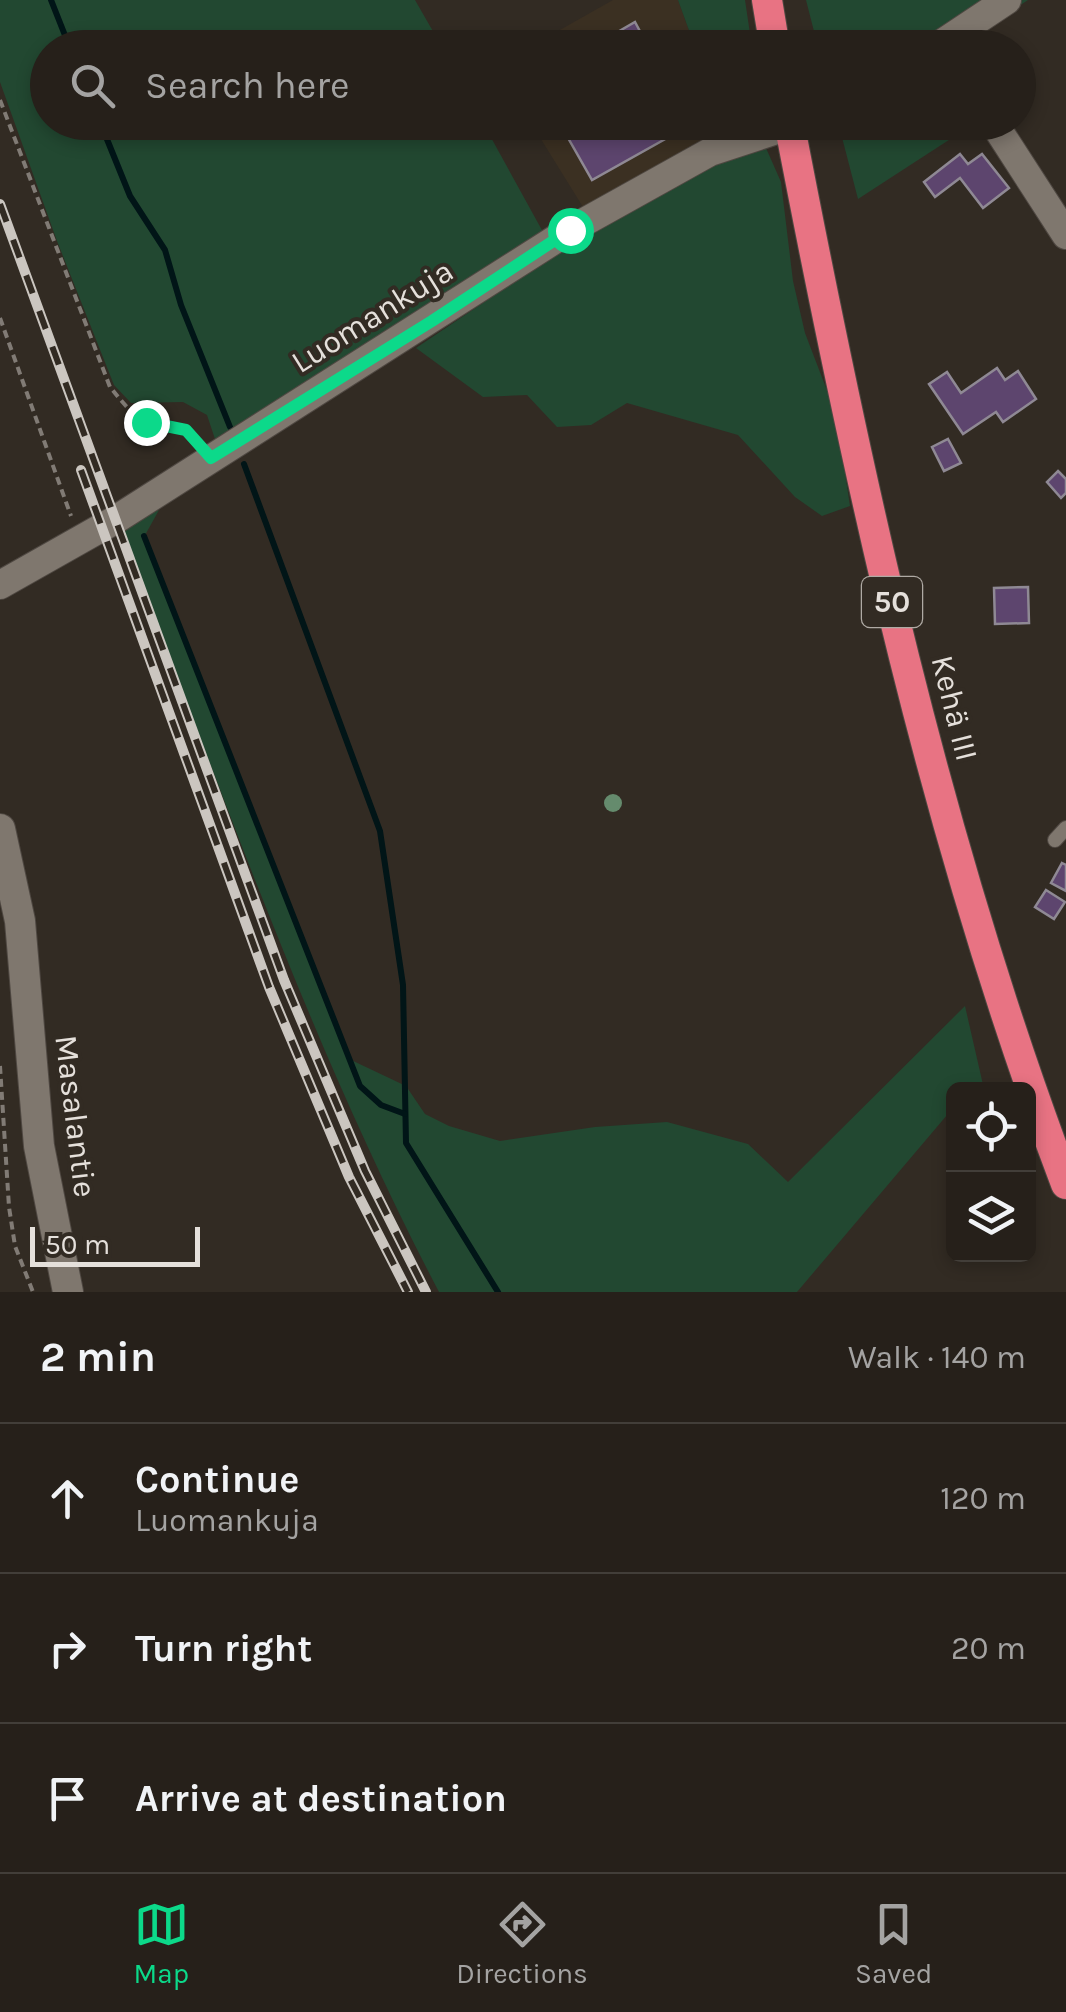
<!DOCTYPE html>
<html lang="en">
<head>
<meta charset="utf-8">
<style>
  body { margin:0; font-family:Karla,sans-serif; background:#2e2823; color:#f1f3f6 }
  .controls { position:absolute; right:30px; bottom:30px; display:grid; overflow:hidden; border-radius:15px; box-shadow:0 5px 15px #0003 }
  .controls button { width:90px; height:90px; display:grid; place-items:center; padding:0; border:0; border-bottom:2px solid #423e39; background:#26201a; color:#f1f3f6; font:50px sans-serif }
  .scale { position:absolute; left:30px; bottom:25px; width:170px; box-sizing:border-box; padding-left:10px; border:5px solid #e5e0db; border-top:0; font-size:28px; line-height:35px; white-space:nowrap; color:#e5e0db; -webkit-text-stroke:8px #322b23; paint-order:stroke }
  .stop { position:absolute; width:30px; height:30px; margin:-22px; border:8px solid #0cd98a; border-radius:50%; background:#fff }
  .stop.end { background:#0cd98a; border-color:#fff; box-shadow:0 2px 10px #0008 }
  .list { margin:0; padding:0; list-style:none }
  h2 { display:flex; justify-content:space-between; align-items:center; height:130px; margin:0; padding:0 40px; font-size:42px }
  h2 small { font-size:32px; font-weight:400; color:#a4a3a2 }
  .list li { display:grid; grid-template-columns:65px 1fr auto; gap:30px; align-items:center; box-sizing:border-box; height:150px; padding:0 40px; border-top:2px solid #423e39 }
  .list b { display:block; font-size:38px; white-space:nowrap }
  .list p { margin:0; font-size:32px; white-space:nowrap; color:#a4a3a2 }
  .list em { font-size:32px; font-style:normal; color:#a4a3a2 }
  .icon { flex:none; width:55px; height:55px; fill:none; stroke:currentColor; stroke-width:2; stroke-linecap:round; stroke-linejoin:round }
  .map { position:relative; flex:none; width:1066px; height:1292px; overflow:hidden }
  .search { position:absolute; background:#26201a; box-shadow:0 5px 15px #0003; left:30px; right:30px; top:30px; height:110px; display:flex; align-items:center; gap:25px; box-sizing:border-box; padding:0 35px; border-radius:55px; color:#a4a3a2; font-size:38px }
  .sheet { height:580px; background:#26201a }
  nav { display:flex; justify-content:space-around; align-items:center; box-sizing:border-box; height:140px; border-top:2px solid #423e39; background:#26201a; font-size:28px; color:#a4a3a2 }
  nav a { display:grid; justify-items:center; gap:5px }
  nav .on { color:#0cd98a }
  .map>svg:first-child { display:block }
  .built { fill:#3b3022 }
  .green { fill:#224831 }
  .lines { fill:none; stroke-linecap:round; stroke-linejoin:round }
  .stream { stroke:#011517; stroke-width:6 }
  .building { fill:#5d456e; stroke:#8f8994; stroke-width:2.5 }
  .lane-casing { stroke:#4f4842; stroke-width:16 }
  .street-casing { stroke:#4f4842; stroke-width:30 }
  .secondary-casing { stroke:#4f4842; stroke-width:32 }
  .highway-casing { stroke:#4f4842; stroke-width:32 }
  .path { stroke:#817b75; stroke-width:4; stroke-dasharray:8 5; stroke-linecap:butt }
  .lane { stroke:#7f776e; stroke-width:14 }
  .street { stroke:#7f776e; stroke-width:28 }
  .secondary { stroke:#7f776e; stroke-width:30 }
  .highway { stroke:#e87383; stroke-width:30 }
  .rail-casing { stroke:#cbc6c0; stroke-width:10 }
  .rail { stroke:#322b23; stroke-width:6; stroke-dasharray:19; stroke-linecap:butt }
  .tree { fill:#658b6d }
  .route { stroke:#0cd98a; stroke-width:12 }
  .labels { text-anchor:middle; stroke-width:8; stroke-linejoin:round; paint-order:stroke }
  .shield { fill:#322b23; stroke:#afaaa4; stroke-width:2.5 }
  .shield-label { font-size:30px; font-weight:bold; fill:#e5e0db }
  .street-label { font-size:32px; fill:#e5e0db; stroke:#322b23 }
</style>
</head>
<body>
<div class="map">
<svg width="1066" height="1292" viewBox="0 0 1066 1292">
  <rect width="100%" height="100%" fill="#322b23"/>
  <g class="built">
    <path d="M613,0h65l17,47 -167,1z"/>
    <path d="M531,123h189l5,12 -142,72z"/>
  </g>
  <g class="green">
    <path d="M0,0h415l27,47 -394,1v74l435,1 60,109 -328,207 -8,-24 -24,-13 -52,1 -17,-18 -57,-144 -57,-159z"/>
    <path d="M678,0h67l7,47h-57z"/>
    <path d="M806,0h222l-61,41 4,7 -153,-1z"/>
    <path d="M838,122h137v1l-117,76z"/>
    <path d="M766,148l15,34 12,99 12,52 31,81 14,92 -28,10 -27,-19 -57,-62 -111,-32 -36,22 -34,2 -30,-32 -44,2 -67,-49 180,-121 129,-71z"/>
    <path d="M159,510l-15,27 205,522 57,27 19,28 24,12 51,15 95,-14 72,-5 81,22 40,38 177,-176 19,83 -30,1 -1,18 -156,184h-358c-127,-242 -221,-510 -319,-766z"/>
  </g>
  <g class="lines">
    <g class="stream">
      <path d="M51,0l19,48"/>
      <path d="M100,122l30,74 35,54 16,55 49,122"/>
      <path d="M244,464l136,367 23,154 3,158 92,149"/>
      <path d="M144,536l216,550 21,19 24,9"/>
    </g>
  </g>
  <g class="building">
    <path d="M635,22l14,26h-59z"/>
    <path d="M559,122h132l1,2 -100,56z"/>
    <path d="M960,154l8,10 14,-10 27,34 -26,20 -23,-30 -25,19 -11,-15z"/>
    <path d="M997,368l8,12 13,-9 18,28 -33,23 -7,-10 -33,22 -34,-50 18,-12 14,21z"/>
    <path d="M948,439l13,24 -17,8 -12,-24z"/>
    <path d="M1058,471l8,8v14l-5,5 -14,-16z"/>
    <path d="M1028,587l1,36 -34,1 -1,-36z"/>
    <path d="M1062,863l4,2v26l-15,-8z"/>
    <path d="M1046,890l19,12 -11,17 -19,-12z"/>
  </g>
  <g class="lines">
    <g class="lane-casing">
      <path id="lane" d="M1055,840l11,-12"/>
    </g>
    <g class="street-casing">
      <g id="street">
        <path d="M935,48l72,-48"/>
        <path d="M993,122l73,113"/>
        <path d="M0,585l115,-65 455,-290 140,-78 91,-30"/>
      </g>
    </g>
    <g class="secondary-casing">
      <path id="secondary" d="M0,829l20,92 19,225 29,146"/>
    </g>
    <g class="highway-casing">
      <g id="highway">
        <path d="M767,0l8,48"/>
        <path d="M789,122c69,359 147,720 277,1062"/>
      </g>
    </g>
    <g class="path">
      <path d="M0,100l110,287c11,13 22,29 38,35 17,7 33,4 48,16"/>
      <path d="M0,318l71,198"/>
      <path d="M0,1066l9,141 6,39 18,46"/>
    </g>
    <use href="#lane" class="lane"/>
    <use href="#street" class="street"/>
    <use href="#secondary" class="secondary"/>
    <use href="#highway" class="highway"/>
    <g class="rail-casing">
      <g id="rail">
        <path d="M0,204l284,776 81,191 61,121"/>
        <path d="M81,470l188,517 80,190 59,115"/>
      </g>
    </g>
    <use href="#rail" class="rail"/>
  </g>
  <circle class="tree" cx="613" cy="803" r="9"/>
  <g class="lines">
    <path class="route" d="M146,422l40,8 25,28 221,-137 138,-91"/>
  </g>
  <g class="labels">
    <rect class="shield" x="862" y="577" width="60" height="50" rx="8"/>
    <g class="shield-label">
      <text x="892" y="612">50</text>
    </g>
    <g class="street-label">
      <text transform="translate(372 316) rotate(-32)" y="11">Luomankuja</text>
      <text transform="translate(955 708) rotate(76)" y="11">Kehä III</text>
      <text transform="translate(76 1116) rotate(83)" y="11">Masalantie</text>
    </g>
  </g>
</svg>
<div class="controls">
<button><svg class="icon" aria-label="locate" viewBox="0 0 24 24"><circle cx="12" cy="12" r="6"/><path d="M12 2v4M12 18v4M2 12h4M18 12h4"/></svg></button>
<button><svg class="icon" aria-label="layers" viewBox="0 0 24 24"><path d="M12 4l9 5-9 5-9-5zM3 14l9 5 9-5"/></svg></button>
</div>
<div class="scale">50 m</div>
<div class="stop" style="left:570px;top:230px"></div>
<div class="stop end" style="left:146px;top:422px"></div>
<div class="search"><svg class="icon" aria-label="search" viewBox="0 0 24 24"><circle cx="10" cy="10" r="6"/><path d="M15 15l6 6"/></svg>Search here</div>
</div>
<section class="sheet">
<h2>2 min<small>Walk · 140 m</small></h2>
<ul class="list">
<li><svg class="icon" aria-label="ahead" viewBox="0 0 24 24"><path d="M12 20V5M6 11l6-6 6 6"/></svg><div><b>Continue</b><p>Luomankuja</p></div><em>120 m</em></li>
<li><svg class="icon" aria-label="right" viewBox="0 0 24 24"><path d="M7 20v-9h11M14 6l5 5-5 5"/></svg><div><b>Turn right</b></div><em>20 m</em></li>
<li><svg class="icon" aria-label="arrive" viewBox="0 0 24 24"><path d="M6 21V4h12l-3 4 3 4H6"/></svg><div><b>Arrive at destination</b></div></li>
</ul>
</section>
<nav>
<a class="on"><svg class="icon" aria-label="map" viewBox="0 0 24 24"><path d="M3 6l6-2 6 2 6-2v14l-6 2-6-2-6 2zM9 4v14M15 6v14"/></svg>Map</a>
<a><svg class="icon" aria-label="directions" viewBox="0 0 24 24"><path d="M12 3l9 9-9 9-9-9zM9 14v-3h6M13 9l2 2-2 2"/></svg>Directions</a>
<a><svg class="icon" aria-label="saved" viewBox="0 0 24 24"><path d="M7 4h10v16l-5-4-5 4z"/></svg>Saved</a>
</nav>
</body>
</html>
